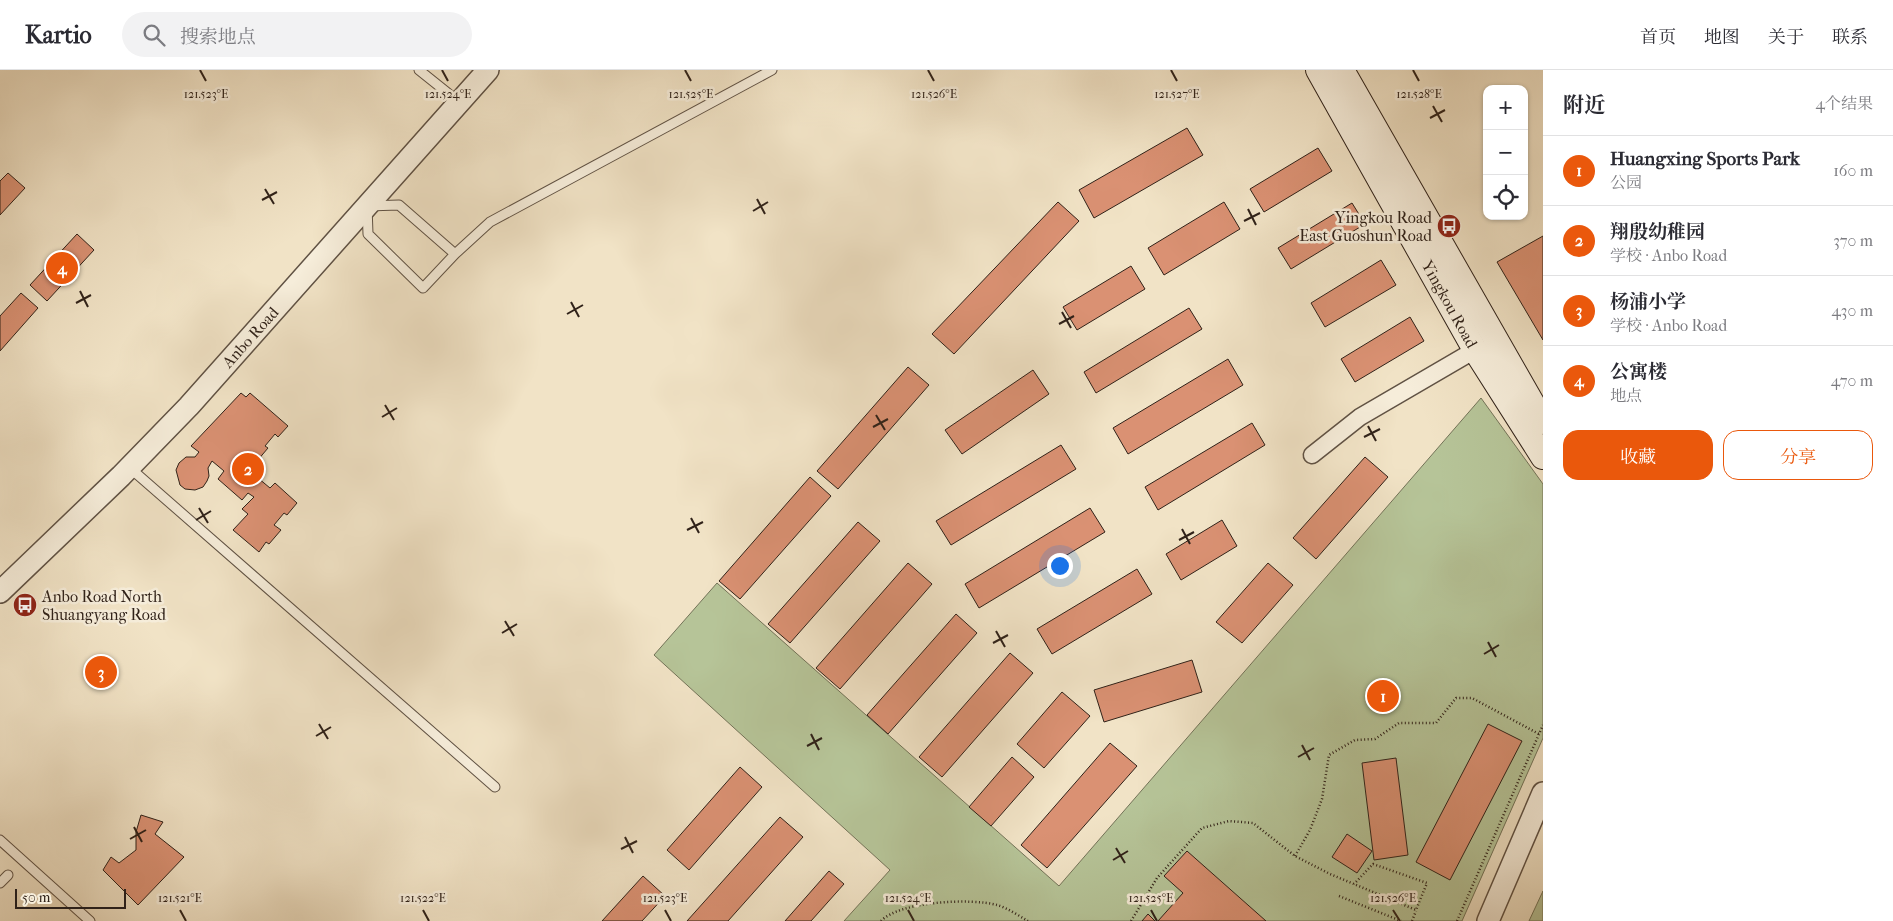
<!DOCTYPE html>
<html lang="zh">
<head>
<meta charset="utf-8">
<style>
  body { margin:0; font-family:"IM FELL French Canon","Noto Serif SC",serif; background:#f2f2f3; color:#2b2b33 }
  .controls { position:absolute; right:15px; top:15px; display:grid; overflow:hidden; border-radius:10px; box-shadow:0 1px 4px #0004 }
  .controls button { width:45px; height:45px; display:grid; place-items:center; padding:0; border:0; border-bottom:1px solid #e1e1e2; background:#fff; color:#2b2b33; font:25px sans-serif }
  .scale { position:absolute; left:15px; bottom:12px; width:111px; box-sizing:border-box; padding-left:5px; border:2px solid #302219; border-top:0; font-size:14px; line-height:18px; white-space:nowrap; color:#302219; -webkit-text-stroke:4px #f6edda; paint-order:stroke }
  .you { position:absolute; left:1059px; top:495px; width:18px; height:18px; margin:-12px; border:4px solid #fff; border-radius:50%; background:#1a73e8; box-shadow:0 0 0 8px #1a73e833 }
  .badge { display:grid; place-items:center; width:32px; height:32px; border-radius:50%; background:#ea580c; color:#fff; font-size:16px; font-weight:700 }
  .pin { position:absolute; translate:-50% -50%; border:2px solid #fff; box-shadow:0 1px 5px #0006 }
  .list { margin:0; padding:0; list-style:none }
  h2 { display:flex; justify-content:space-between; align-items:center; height:65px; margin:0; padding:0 20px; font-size:21px }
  h2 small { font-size:16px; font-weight:400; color:#7c7c81 }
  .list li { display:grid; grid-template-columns:32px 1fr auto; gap:15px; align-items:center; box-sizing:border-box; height:70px; padding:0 20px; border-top:1px solid #e1e1e2 }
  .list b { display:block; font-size:19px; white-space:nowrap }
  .list p { margin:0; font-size:16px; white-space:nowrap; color:#7c7c81 }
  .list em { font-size:16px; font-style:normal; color:#7c7c81 }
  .actions { display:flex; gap:10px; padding:15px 20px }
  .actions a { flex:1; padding:11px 0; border:1px solid #ea580c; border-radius:15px; text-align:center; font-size:18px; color:#ea580c }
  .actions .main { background:#ea580c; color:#fff }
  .icon { flex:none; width:28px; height:28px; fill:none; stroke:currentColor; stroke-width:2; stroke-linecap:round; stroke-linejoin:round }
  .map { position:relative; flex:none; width:1543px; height:851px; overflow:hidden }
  header { display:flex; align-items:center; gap:30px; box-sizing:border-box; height:70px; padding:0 25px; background:#fff; border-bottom:1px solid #e1e1e2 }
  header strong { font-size:24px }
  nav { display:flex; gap:28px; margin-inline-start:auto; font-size:18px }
  .search { width:350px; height:45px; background:#f2f2f3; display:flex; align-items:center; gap:12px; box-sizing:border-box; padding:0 18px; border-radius:28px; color:#7c7c81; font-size:19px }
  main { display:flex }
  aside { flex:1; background:#fff }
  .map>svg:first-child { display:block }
  .green { fill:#b6c498; stroke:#737358 }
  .building { fill:#da9173; stroke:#302219 }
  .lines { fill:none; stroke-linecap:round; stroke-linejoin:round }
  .service-casing { stroke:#605244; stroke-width:11 }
  .minor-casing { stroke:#605244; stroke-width:19 }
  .tertiary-casing { stroke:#605244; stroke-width:24 }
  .secondary-casing { stroke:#302219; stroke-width:26 }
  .path { stroke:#302219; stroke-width:2.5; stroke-dasharray:1 2.5; stroke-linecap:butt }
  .service { stroke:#f6edda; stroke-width:9 }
  .minor { stroke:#f6edda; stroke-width:16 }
  .tertiary { stroke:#f6edda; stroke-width:21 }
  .secondary { stroke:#f6edda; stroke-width:24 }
  .ticks { fill:none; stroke:#302219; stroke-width:2 }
  .labels { text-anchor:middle; stroke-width:5; stroke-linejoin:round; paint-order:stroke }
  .poi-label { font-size:16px; fill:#302219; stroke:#f6edda; text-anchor:end }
  .street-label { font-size:16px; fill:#302219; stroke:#f6edda }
  .ticks-label { font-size:12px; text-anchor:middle; fill:#302219; stroke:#f6edda; stroke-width:5; stroke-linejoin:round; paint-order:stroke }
</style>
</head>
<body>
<header>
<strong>Kartio</strong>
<div class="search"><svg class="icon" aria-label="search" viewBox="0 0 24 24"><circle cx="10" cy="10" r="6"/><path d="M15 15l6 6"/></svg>搜索地点</div>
<nav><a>首页</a><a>地图</a><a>关于</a><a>联系</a></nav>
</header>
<main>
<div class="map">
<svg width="1543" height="851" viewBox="0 0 1543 851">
  <rect width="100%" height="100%" fill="#f1e3c6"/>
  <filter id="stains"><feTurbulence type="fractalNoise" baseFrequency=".004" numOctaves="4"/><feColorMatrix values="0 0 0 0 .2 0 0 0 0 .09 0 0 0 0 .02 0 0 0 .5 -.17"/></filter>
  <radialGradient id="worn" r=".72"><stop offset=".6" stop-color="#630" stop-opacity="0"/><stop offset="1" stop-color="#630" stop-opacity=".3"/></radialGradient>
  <g class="green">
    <path d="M1481,328l62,86v254l-81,183h-618l46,-51 -236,-215 63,-72 342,303z"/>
    <path d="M1543,821v30h-14z"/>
  </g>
  <g class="building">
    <path d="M1187,58l16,27 -109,63 -15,-28z"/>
    <path d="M1318,78l14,23 -68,41 -14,-23z"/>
    <path d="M8,103l17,15 -25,27v-34z"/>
    <path d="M1058,132l21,19 -125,133 -22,-20z"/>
    <path d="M1224,132l16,27 -76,46 -16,-27z"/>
    <path d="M1352,133l13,21 -74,45 -13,-21z"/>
    <path d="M77,164l17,16 -47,51 -17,-16z"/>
    <path d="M1543,166v104l-46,-78z"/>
    <path d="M1381,190l15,25 -71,42 -14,-24z"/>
    <path d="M1131,196l14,23 -68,41 -14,-23z"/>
    <path d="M21,223l17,15 -38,43v-35z"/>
    <path d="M1189,238l13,21 -106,64 -12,-21z"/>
    <path d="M1410,247l14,24 -69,41 -14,-23z"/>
    <path d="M1228,289l15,26 -115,69 -15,-26z"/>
    <path d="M908,297l21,18 -91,104 -21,-18z"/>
    <path d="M1033,300l16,24 -87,60 -17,-24z"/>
    <path d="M241,323l5,4 4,-4 38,33 -10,11 -3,-3 -10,12 3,2 -11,13 -2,-2 -9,9 24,20 5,-5 22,20 -10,12 -3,-2 -10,12 7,5 -12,14 -3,-2 -7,10 -26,-22 15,-16 -6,-5 12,-12 -6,-4 -6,7 -24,-21 6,-8 -12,-10 -4,7 1,8 -2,5 -4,6 -8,3 -10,-1 -5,-4 -4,-15 3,-7 7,-6h9l4,-5 -8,-6z"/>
    <path d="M1252,353l13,22 -107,65 -13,-23z"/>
    <path d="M1061,375l15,24 -125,76 -15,-24z"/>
    <path d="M1365,387l23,20 -72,82 -23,-21z"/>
    <path d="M810,407l21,19 -91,103 -21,-18z"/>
    <path d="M1090,438l15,24 -126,76 -14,-24z"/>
    <path d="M1222,450l15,26 -56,34 -15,-26z"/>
    <path d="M858,452l22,19 -90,102 -22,-19z"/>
    <path d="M908,493l24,21 -92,105 -24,-21z"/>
    <path d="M1268,493l25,22 -51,58 -26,-21z"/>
    <path d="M1137,499l15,25 -100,60 -15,-25z"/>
    <path d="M956,544l21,19 -89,101 -21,-19z"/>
    <path d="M1010,583l23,20 -91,104 -23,-20z"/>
    <path d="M1192,590l10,32 -98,30 -10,-32z"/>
    <path d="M1062,622l28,24 -46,52 -27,-24z"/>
    <path d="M1488,654l34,17 -72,139 -34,-18z"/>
    <path d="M1110,673l27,23 -90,102 -26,-23z"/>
    <path d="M1012,687l22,20 -43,49 -22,-19z"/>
    <path d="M1396,688l12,97 -34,5 -12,-97z"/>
    <path d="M740,697l22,20 -73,83 -22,-20z"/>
    <path d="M141,745l22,7 -8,12 29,23 -46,48 -35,-35 8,-13 8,6 17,-13v-18z"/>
    <path d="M780,747l23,20 -75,84h-41z"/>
    <path d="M1347,764l25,17 -15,22 -25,-16z"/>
    <path d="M1187,781l79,70h-108l25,-28 -19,-17z"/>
    <path d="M829,801l15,13 -33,37h-26z"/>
    <path d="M643,806l22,20 -23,25h-40z"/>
    <path d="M1148,844l7,7h-13z"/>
  </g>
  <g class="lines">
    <g class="service-casing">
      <g id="service">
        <path d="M419,0l40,32"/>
        <path d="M455,184l-56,-49 -32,1 1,28 55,54 32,-34 35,-32 282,-152"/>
        <path d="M130,398l365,319"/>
        <path d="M0,770l90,81"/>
        <path d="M0,813l8,-8"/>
      </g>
    </g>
    <g class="minor-casing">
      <path id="minor" d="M1312,385l48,-38 115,-67"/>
    </g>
    <g class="tertiary-casing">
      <g id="tertiary">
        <path d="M0,522l121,-116 68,-70 299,-336"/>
        <path d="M1488,851l55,-128"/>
      </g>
    </g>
    <g class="secondary-casing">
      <g id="secondary">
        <path d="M1318,0l157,280 68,107"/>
        <path d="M1342,0l201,352"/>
      </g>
    </g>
    <g class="path">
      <path d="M1295,786l15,-26 12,-31 7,-44 26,-15 20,-1 24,-16h37l20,-25h16l67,36"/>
      <path d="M1339,826l62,25"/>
      <path d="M881,851c19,-20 91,-23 116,-16 11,3 22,11 31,16"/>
      <path d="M1131,851l26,-43 45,-50 27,-7 24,2 42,33 35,18 86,36 11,-27 -54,-19 -19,20"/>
      <path d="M1412,851l4,-10"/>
      <path d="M1457,851l86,-196"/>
    </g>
    <use href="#service" class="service"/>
    <use href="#minor" class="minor"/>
    <use href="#tertiary" class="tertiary"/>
    <use href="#secondary" class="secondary"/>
  </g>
  <path class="ticks" d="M200,0l6,11M442,0l6,11M685,0l6,11M928,0l6,11M1171,0l6,11M1413,0l6,11M1433,36l9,16M1430,48l15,-8M265,119l9,15M757,129l8,15M262,130l15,-8M1248,139l8,16M753,141l15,-9M1244,151l16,-8M80,221l8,16M571,232l8,15M76,233l15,-8M1062,242l9,16M567,244l16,-9M1059,254l15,-8M385,335l9,15M876,345l9,15M382,347l15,-9M1368,356l8,15M873,357l15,-8M1364,367l16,-8M199,438l9,15M691,448l8,15M196,450l15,-9M1182,459l8,15M687,460l16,-8M1179,470l15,-8M505,551l9,15M996,561l9,16M502,563l15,-9M1488,572l8,15M993,573l15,-8M1484,584l15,-9M319,654l9,15M811,664l8,16M316,666l15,-9M1302,675l8,15M807,676l15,-8M1298,687l16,-9M134,757l8,15M625,767l8,16M130,769l16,-9M1116,778l9,15M621,779l16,-8M1113,790l15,-9M180,840l6,11M423,840l6,11M665,840l6,11M908,840l6,11M1151,840l6,11M1393,840l7,11"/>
  <defs>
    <g id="bus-disc" transform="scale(1.25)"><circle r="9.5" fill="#8f2418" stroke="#f6edda"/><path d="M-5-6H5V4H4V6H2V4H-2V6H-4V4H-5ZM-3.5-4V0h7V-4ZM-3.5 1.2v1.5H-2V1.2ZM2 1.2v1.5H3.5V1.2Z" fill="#fff"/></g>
  </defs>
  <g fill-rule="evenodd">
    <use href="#bus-disc" x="1449" y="156"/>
    <use href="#bus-disc" x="25" y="535"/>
  </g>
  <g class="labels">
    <g class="poi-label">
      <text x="1432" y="153">Yingkou Road<tspan x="1432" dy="18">East Guoshun Road</tspan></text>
      <text x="42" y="532" text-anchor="start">Anbo Road North<tspan x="42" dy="18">Shuangyang Road</tspan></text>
    </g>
    <g class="street-label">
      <text transform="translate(1450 234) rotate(61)" y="6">Yingkou Road</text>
      <text transform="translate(250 267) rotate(-48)" y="6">Anbo Road</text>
    </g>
  </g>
  <g class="ticks-label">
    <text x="206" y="28">121.523°E</text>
    <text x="448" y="28">121.524°E</text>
    <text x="691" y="28">121.525°E</text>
    <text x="934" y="28">121.526°E</text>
    <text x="1177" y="28">121.527°E</text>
    <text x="1419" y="28">121.528°E</text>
    <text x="180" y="832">121.521°E</text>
    <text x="423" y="832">121.522°E</text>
    <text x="665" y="832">121.523°E</text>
    <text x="908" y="832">121.524°E</text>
    <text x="1151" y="832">121.525°E</text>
    <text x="1393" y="832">121.526°E</text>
  </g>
  <rect width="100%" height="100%" filter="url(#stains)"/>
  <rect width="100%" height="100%" fill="url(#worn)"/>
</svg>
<div class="controls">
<button>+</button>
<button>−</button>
<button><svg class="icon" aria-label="locate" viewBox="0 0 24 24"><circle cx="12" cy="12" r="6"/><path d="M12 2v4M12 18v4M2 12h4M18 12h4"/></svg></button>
</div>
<div class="scale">50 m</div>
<div class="you"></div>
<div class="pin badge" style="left:1383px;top:626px">1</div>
<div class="pin badge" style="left:248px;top:399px">2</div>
<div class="pin badge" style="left:101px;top:602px">3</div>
<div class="pin badge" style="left:62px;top:198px">4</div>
</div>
<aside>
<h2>附近<small>4个结果</small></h2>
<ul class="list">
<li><span class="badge">1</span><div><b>Huangxing Sports Park</b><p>公园</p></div><em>160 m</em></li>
<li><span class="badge">2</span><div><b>翔殷幼稚园</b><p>学校 · Anbo Road</p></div><em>370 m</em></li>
<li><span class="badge">3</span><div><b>杨浦小学</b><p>学校 · Anbo Road</p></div><em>430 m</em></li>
<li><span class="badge">4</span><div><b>公寓楼</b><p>地点</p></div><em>470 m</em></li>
</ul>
<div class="actions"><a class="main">收藏</a><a>分享</a></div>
</aside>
</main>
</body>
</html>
